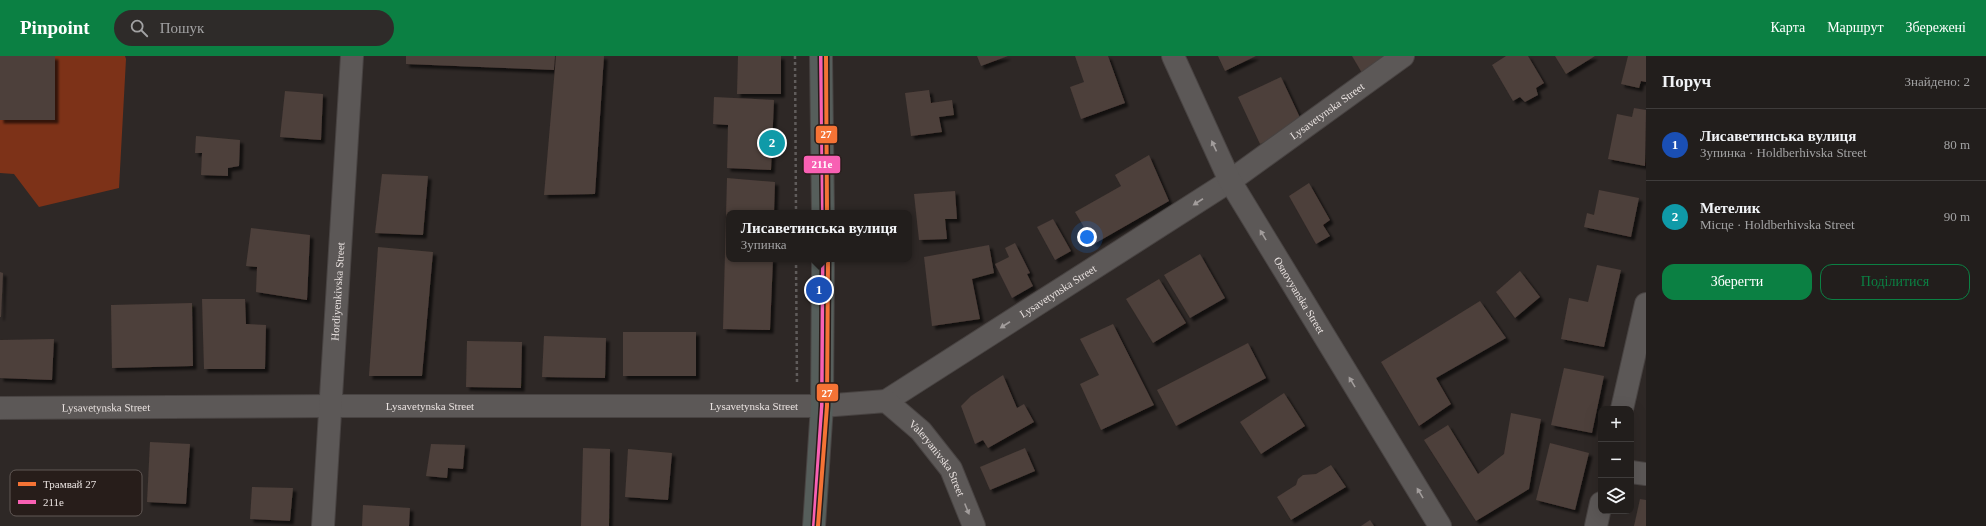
<!DOCTYPE html>
<html lang="uk">
<head>
<meta charset="utf-8">
<style>
  body { margin:0; font-family:Georgia,serif; background:#2e2b29; color:#f1f3f6 }
  .controls { position:absolute; right:12px; bottom:12px; display:grid; overflow:hidden; border-radius:8px; box-shadow:0 4px 16px #0002 }
  .controls button { width:36px; height:36px; display:grid; place-items:center; padding:0; border:0; border-bottom:1px solid #3f3c3b; background:#221e1c; color:#f1f3f6; font:20px sans-serif }
  .you { position:absolute; left:1087px; top:181px; width:14px; height:14px; margin:-10px; border:3px solid #fff; border-radius:50%; background:#1a73e8; box-shadow:0 0 0 6px #1a73e833 }
  .badge { display:grid; place-items:center; width:26px; height:26px; border-radius:50%; background:#0b8043; color:#fff; font-size:13px; font-weight:700 }
  .pin { position:absolute; translate:-50% -50%; border:2px solid #fff; box-shadow:0 1px 4px #0006 }
  .popup { position:absolute; left:726px; top:154px; width:186px; height:52px; box-sizing:border-box; display:grid; place-content:center; border-radius:8px; background:#221e1c; filter:drop-shadow(0 1px 3px #0005); font-size:13px; white-space:nowrap; color:#a2a2a3 }
  .popup b { font-size:15px; color:#f1f3f6 }
  .popup::after { content:''; position:absolute; left:50%; top:100%; margin-left:-8px; border:8px solid transparent; border-top-color:#221e1c }
  .list { margin:0; padding:0; list-style:none }
  h2 { display:flex; justify-content:space-between; align-items:center; height:52px; margin:0; padding:0 16px; font-size:17px }
  h2 small { font-size:13px; font-weight:400; color:#a2a2a3 }
  .list li { display:grid; grid-template-columns:26px 1fr auto; gap:12px; align-items:center; box-sizing:border-box; height:72px; padding:0 16px; border-top:1px solid #3f3c3b }
  .list b { display:block; font-size:15px; white-space:nowrap }
  .list p { margin:0; font-size:13px; white-space:nowrap; color:#a2a2a3 }
  .list em { font-size:13px; font-style:normal; color:#a2a2a3 }
  .actions { display:flex; gap:8px; padding:12px 16px }
  .actions a { flex:1; padding:9px 0; border:1px solid #0b8043; border-radius:12px; text-align:center; font-size:14px; color:#0b8043 }
  .actions .main { background:#0b8043; color:#fff }
  .icon { flex:none; width:22px; height:22px; fill:none; stroke:currentColor; stroke-width:2; stroke-linecap:round; stroke-linejoin:round }
  .map { position:relative; flex:none; width:1646px; height:470px; overflow:hidden }
  header { display:flex; align-items:center; gap:24px; box-sizing:border-box; height:56px; padding:0 20px; background:#0b8043; color:#fff }
  header strong { font-size:19px }
  nav { display:flex; gap:22px; margin-inline-start:auto; font-size:14px }
  .search { width:280px; height:36px; background:#2e2b29; display:flex; align-items:center; gap:10px; box-sizing:border-box; padding:0 14px; border-radius:22px; color:#a2a2a3; font-size:15px }
  main { display:flex }
  aside { flex:1; background:#221e1c }
  .map>svg:first-child { display:block }
  .forest { fill:#7d3218 }
  .building { fill:#4d3f3a; filter:url(#shadow) }
  .lines { fill:none; stroke-linecap:round; stroke-linejoin:round }
  .minor-casing { stroke:#484342; stroke-width:24 }
  .tertiary-casing { stroke:#484342; stroke-width:24 }
  .primary-casing { stroke:#484342; stroke-width:24 }
  .path { stroke:#605c5b; stroke-width:2.5; stroke-dasharray:3 3; stroke-linecap:butt }
  .minor { stroke:#5c5857; stroke-width:22 }
  .tertiary { stroke:#5c5857; stroke-width:22 }
  .primary { stroke:#565e5b; stroke-width:22 }
  .bus-1-casing { stroke:#271d1a; stroke-width:7 }
  .bus-1 { stroke:#f860b3; stroke-width:4 }
  .tram-1-casing { stroke:#271d1a; stroke-width:7 }
  .tram-1 { stroke:#f57335; stroke-width:4 }
  .oneway { fill:#a29d9c }
  .labels { text-anchor:middle; stroke-width:4; stroke-linejoin:round; paint-order:stroke }
  .street-label { font-size:11px; fill:#e9e2e0; stroke:#271d1a }
  .key { fill:#271d1a; stroke:#615855; stroke-width:1 }
  .key-label { font-size:11px; fill:#e9e2e0 }
  .line-badge { stroke:#271d1a; stroke-width:1.5 }
  .badge-label { font-size:11px; text-anchor:middle; font-weight:bold; fill:#fff }
</style>
</head>
<body>
<header>
<strong>Pinpoint</strong>
<div class="search"><svg class="icon" aria-label="search" viewBox="0 0 24 24"><circle cx="10" cy="10" r="6"/><path d="M15 15l6 6"/></svg>Пошук</div>
<nav><a>Карта</a><a>Маршрут</a><a>Збережені</a></nav>
</header>
<main>
<div class="map">
<svg width="1646" height="470" viewBox="0 0 1646 470">
  <defs>
    <filter id="shadow"><feDropShadow dx="3.5" dy="3.5" stdDeviation="1" flood-color="#0009"/></filter>
  </defs>
  <rect width="100%" height="100%" fill="#2e2826"/>
  <path class="forest" d="M0,0h125l1,3 -7,129 -80,19 -25,-33 -14,-1z"/>
  <g class="building">
    <rect x="0" y="0" width="55" height="64"/>
    <path d="M406,0h149l-1,14 -148,-6z"/>
    <path d="M556,0h48l-9,138 -51,1z"/>
    <path d="M738,0h43v38h-44z"/>
    <path d="M977,0h31l-27,10z"/>
    <path d="M1075,0h33l17,47 -44,16 -11,-32 14,-5z"/>
    <path d="M1218,0h38l-31,15z"/>
    <path d="M1352,0h34l-24,17z"/>
    <path d="M1506,0h22l16,27 -8,5 2,7 -13,7 -5,-5 -7,4 -21,-36z"/>
    <path d="M1555,0h40l-29,18z"/>
    <path d="M1628,0h18v26l-5,-1 -2,7 -18,-4z"/>
    <path d="M1281,21l22,47 -43,20 -22,-47z"/>
    <path d="M929,34l2,13 21,-3 2,15 -15,2 3,15 -31,4 -6,-43z"/>
    <path d="M285,35l38,3 -2,46 -41,-3z"/>
    <path d="M714,41l60,3 -3,70 -44,-2 1,-43 -15,-1z"/>
    <path d="M1634,52l12,2 -1,56 -37,-7 9,-45 15,3z"/>
    <path d="M196,80l44,4 -1,26 -11,2v8l-27,-1 1,-22h-7z"/>
    <path d="M1149,99l20,46 -75,43 -19,-32 46,-26 -6,-11z"/>
    <path d="M382,118l46,2 -5,59 -48,-2z"/>
    <path d="M727,122l48,4 -1,31h-45v46h44l-3,71 -47,-1z"/>
    <path d="M1309,127l21,37 -7,5 7,11 -14,8 -27,-48z"/>
    <path d="M1599,134l40,8 -8,39 -47,-10 3,-14 7,2z"/>
    <path d="M955,135l2,28h-12l2,20 -28,1 -5,-46z"/>
    <path d="M1053,163l18,32 -16,9 -18,-33z"/>
    <path d="M251,172l59,7 -3,65 -51,-8 1,-25 -11,-1z"/>
    <path d="M1015,187l15,30 -3,1 6,12 -21,12 -17,-34 14,-7 -4,-9z"/>
    <path d="M989,189l5,28 -22,6 8,40 -48,7 -8,-69z"/>
    <path d="M378,191l55,5 -11,124h-53z"/>
    <path d="M1200,198l25,44 -35,20 -26,-43z"/>
    <path d="M1597,209l24,5 -17,77 -43,-8 8,-41 19,4z"/>
    <path d="M1520,215l20,26 -25,21 -19,-26z"/>
    <path d="M0,216l3,1 -2,44h-1z"/>
    <path d="M1159,223l27,44 -33,20 -27,-44z"/>
    <path d="M202,243h43l1,25 20,1 -1,44h-61z"/>
    <path d="M1480,245l26,37 -70,40 15,26 -32,22 -38,-64z"/>
    <path d="M192,247l1,63 -81,2 -1,-63z"/>
    <path d="M1113,268l41,81 -53,25 -21,-46 19,-9 -19,-36z"/>
    <rect x="623" y="276" width="73" height="44"/>
    <path d="M544,280l62,2 -1,40 -63,-1z"/>
    <path d="M54,283l-2,41 -52,-2v-38z"/>
    <path d="M467,285l55,1 -1,46 -55,-1z"/>
    <path d="M1248,287l18,35 -90,48 -19,-36z"/>
    <path d="M1564,312l40,8 -12,57 -41,-8z"/>
    <path d="M1003,319l14,33 7,-4 10,18 -46,26 -5,-8 -8,4 -14,-38 10,-10z"/>
    <path d="M1284,337l21,33 -44,28 -21,-32z"/>
    <path d="M1511,357l30,6 -12,70 -53,32 -52,-81 24,-15 30,49 26,-20z"/>
    <path d="M150,386l40,2 -4,60 -39,-2z"/>
    <path d="M1550,387l39,10 -14,57 -39,-10z"/>
    <path d="M431,388l34,1 -2,24 -15,-1 -1,10 -21,-2z"/>
    <path d="M583,392l27,1 -1,77h-28z"/>
    <path d="M1025,392l10,23 -45,19 -10,-23z"/>
    <path d="M628,393l44,4 -4,47 -43,-3z"/>
    <path d="M1331,409l15,22 -55,33 -14,-23 19,-12 2,-6 5,-4 13,-1z"/>
    <path d="M252,431l41,1 -3,33 -40,-2z"/>
    <path d="M1640,443l6,1v26h-12z"/>
    <path d="M363,449l47,3 -1,18h-47z"/>
    <path d="M1370,464l4,6h-13z"/>
  </g>
  <g class="lines">
    <g class="minor-casing">
      <g id="minor">
        <path id="s1" d="M886,345l344,-220 173,-125"/>
        <path id="s2" d="M0,352l330,-2h492"/>
        <path d="M1622,353l24,-105"/>
        <path d="M1631,416l15,2"/>
        <path id="s3" d="M323,470l29,-470"/>
        <path d="M1596,470l5,-23"/>
      </g>
    </g>
    <g class="tertiary-casing">
      <g id="tertiary">
        <path id="s4" d="M1173,0l57,125 210,345"/>
        <path id="s5" d="M822,350l64,-5 35,30 30,38 23,57"/>
      </g>
    </g>
    <g class="primary-casing">
      <g id="primary">
        <path d="M821,0l2,157"/>
        <path d="M814,470l8,-120 1,-147"/>
      </g>
    </g>
    <g class="path">
      <path d="M795,0l1,157"/>
      <path d="M796,203l1,123"/>
    </g>
    <use href="#minor" class="minor"/>
    <use href="#tertiary" class="tertiary"/>
    <use href="#primary" class="primary"/>
    <g class="bus-1-casing">
      <g id="bus-1">
        <path d="M821,0l2,157"/>
        <path d="M814,470l8,-120 1,-147"/>
      </g>
    </g>
    <use href="#bus-1" class="bus-1"/>
    <g class="tram-1-casing">
      <g id="tram-1">
        <path d="M826,0l1,157"/>
        <path d="M818,470l9,-120 1,-147"/>
      </g>
    </g>
    <use href="#tram-1" class="tram-1"/>
  </g>
  <defs><path id="oneway-solid" d="M-6-.8H1V-3.2L6.5 0L1 3.2V.8H-6Z"/></defs>
  <g class="oneway">
    <use href="#oneway-solid" transform="translate(1214 90) rotate(-115)"/>
    <use href="#oneway-solid" transform="translate(1198 146) rotate(147)"/>
    <use href="#oneway-solid" transform="translate(1263 179) rotate(-121)"/>
    <use href="#oneway-solid" transform="translate(1005 269) rotate(147)"/>
    <use href="#oneway-solid" transform="translate(1352 326) rotate(-121)"/>
    <use href="#oneway-solid" transform="translate(1420 437) rotate(-121)"/>
    <use href="#oneway-solid" transform="translate(967 453) rotate(68)"/>
  </g>
  <g class="labels">
    <g class="street-label">
      <text dy="4" stroke="none"><textPath href="#s1" startOffset="528">Lysavetynska Street</textPath></text>
      <text dy="4" stroke="none"><textPath href="#s3" startOffset="235">Hordiyenkivska Street</textPath></text>
      <text dy="4" stroke="none"><textPath href="#s1" startOffset="204">Lysavetynska Street</textPath></text>
      <text dy="4" stroke="none"><textPath href="#s4" startOffset="271">Osnovyanska Street</textPath></text>
      <text dy="4" stroke="none"><textPath href="#s2" startOffset="430">Lysavetynska Street</textPath></text>
      <text dy="4" stroke="none"><textPath href="#s2" startOffset="754">Lysavetynska Street</textPath></text>
      <text dy="4" stroke="none"><textPath href="#s2" startOffset="106">Lysavetynska Street</textPath></text>
      <text dy="4" stroke="none"><textPath href="#s5" startOffset="142">Valeryanivska Street</textPath></text>
    </g>
  </g>
  <rect x="10" y="414" width="132" height="46" rx="6" class="key"/>
  <rect x="18" y="426" width="18" height="4" fill="#f57335"/>
  <rect x="18" y="444" width="18" height="4" fill="#f860b3"/>
  <g class="key-label">
    <text x="43" y="432">Трамвай 27</text>
    <text x="43" y="450">211е</text>
  </g>
  <g class="line-badge">
    <rect x="815" y="69" width="23" height="19" rx="4" fill="#f57335"/>
    <rect x="803" y="99" width="38" height="19" rx="4" fill="#f860b3"/>
    <rect x="816" y="327" width="23" height="19" rx="4" fill="#f57335"/>
  </g>
  <g class="badge-label">
    <text x="826" y="82">27</text>
    <text x="822" y="112">211е</text>
    <text x="827" y="341">27</text>
  </g>
</svg>
<div class="controls">
<button>+</button>
<button>−</button>
<button><svg class="icon" aria-label="layers" viewBox="0 0 24 24"><path d="M12 4l9 5-9 5-9-5zM3 14l9 5 9-5"/></svg></button>
</div>
<div class="you"></div>
<div class="pin badge" style="left:819px;top:234px;background:#1a4fb4">1</div>
<div class="popup"><b>Лисаветинська вулиця</b>Зупинка</div>
<div class="pin badge" style="left:772px;top:87px;background:#0f9aa8">2</div>
</div>
<aside>
<h2>Поруч<small>Знайдено: 2</small></h2>
<ul class="list">
<li><span class="badge" style="background:#1a4fb4">1</span><div><b>Лисаветинська вулиця</b><p>Зупинка · Holdberhivska Street</p></div><em>80 m</em></li>
<li><span class="badge" style="background:#0f9aa8">2</span><div><b>Метелик</b><p>Місце · Holdberhivska Street</p></div><em>90 m</em></li>
</ul>
<div class="actions"><a class="main">Зберегти</a><a>Поділитися</a></div>
</aside>
</main>
</body>
</html>
